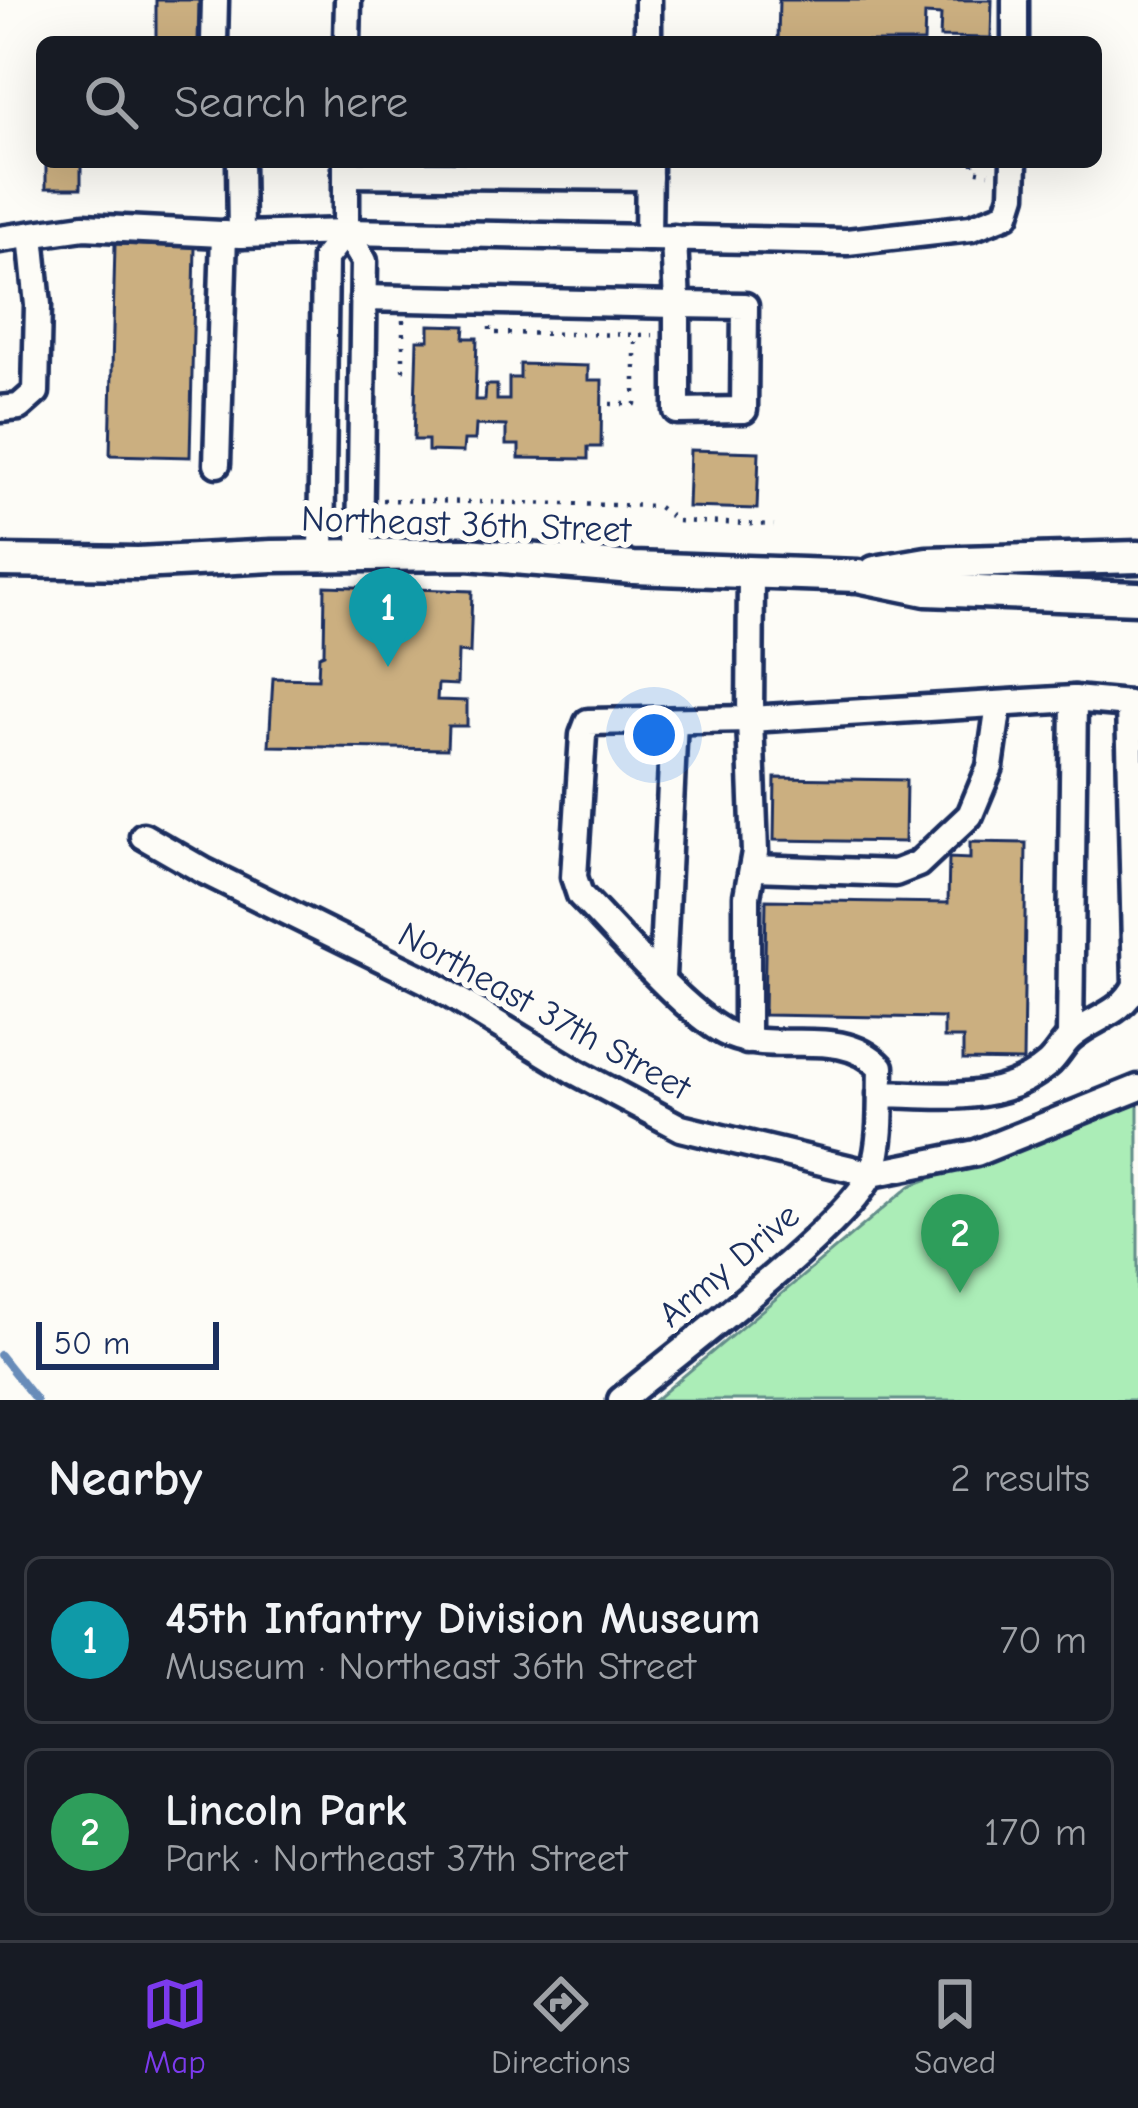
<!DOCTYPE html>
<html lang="en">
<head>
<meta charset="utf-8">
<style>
  body { margin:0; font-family:"Comic Neue",sans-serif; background:#242831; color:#f1f3f6 }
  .scale { position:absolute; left:36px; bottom:30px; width:183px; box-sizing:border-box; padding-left:12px; border:6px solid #1b2f5e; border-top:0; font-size:33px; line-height:42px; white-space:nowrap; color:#1b2f5e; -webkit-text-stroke:9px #fdfcf7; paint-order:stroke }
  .you { position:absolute; left:654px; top:735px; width:42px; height:42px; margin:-30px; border:9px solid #fff; border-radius:50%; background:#1a73e8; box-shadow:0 0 0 18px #1a73e833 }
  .badge { display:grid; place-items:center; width:78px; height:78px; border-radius:50%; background:#7c3aed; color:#fff; font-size:39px; font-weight:700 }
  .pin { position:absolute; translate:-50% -99px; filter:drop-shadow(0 3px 6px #0008) }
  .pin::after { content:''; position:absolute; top:63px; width:42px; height:36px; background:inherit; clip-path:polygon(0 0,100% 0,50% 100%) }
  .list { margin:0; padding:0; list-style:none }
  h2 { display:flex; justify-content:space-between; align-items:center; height:156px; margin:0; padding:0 48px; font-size:51px }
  h2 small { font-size:39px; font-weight:400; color:#9ea1a6 }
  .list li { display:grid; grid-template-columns:78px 1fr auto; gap:36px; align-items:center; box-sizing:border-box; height:168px; margin:0 24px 24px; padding:0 24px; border:3px solid #363941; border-radius:18px }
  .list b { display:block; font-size:45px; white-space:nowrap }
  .list p { margin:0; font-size:39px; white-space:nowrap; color:#9ea1a6 }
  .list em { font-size:39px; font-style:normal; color:#9ea1a6 }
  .icon { flex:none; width:66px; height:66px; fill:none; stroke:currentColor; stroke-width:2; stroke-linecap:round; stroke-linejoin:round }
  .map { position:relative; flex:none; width:1138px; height:1400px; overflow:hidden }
  .search { position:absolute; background:#171b24; box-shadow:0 12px 48px #0002; left:36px; right:36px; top:36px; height:132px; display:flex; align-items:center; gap:30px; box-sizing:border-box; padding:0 42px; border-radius:18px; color:#9ea1a6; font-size:45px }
  .sheet { height:540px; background:#171b24 }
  nav { display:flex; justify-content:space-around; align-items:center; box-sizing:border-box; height:168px; border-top:3px solid #363941; background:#171b24; font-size:33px; color:#9ea1a6 }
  nav a { display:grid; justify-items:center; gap:6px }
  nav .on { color:#7c3aed }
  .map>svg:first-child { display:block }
  .green { fill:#abedb7; stroke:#638e8a; stroke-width:3 }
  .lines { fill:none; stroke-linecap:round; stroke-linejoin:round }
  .stream { stroke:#678cb9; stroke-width:8 }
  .building { fill:#cbaf80; stroke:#1b2f5e; stroke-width:3 }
  .minor-casing { stroke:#1b2f5e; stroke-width:33 }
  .major-casing { stroke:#1b2f5e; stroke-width:39 }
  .path { stroke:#1b2f5e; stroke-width:4.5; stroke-dasharray:3 9; stroke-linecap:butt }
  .minor { stroke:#fdfcf7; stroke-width:24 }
  .major { stroke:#fdfcf7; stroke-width:30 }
  .labels { text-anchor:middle; stroke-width:12; stroke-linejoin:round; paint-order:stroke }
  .street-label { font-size:36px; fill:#1b2f5e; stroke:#fdfcf7 }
</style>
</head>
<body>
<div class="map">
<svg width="1138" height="1400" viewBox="0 0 1138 1400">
  <rect width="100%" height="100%" fill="#fdfcf7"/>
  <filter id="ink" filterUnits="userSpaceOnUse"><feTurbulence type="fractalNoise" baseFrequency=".00833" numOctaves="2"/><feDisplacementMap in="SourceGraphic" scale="24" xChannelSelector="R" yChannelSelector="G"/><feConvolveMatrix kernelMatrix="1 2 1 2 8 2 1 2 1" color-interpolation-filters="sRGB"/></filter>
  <g filter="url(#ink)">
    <path class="green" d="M1138,1101v299h-483l255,-214z"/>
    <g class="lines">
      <path class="stream" d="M0,1355l36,45"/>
    </g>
    <g class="building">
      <path d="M156,0h43l-1,42h-42z"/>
      <path d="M779,0h213l-1,38 -51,-1 1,-22 -16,-1 -1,28h-146z"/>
      <rect x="46" y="162" width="35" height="26"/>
      <path d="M115,244l80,3 -5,210 -80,-2z"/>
      <path d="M429,325l36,1 -1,12h13l-2,62h10l1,-15h11v15h12v-22h11v-14l68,2v14h14l-1,67h-13v12l-69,-1v-13h-13v-19l-30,-1 -1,15h-11l-1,12 -35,-1v-11h-14l3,-100h12z"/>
      <path d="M690,450l69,2 -2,57 -69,-2z"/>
      <path d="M325,586l147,5 -2,62 -12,-1 -1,33 -19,-1 -1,16 30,1v25h-19l-1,23 -178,-3 4,-68 45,1 1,-23 5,-2z"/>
      <path d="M775,778l131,2 -1,62 -131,-2z"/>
      <path d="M970,842l56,1 -3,218 -60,-1v-22h-19v-20l-180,-3 2,-115 182,3 1,-45 21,1z"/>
    </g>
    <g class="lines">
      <g class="minor-casing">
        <g id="minor">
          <path d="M648,0v42"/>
          <path d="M214,42l1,-42"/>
          <path d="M347,42l1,-42"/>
          <path d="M1015,42v-42"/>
          <path d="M240,162l1,73"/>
          <path d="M346,162v70l18,29 -4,292"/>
          <path d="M346,174l303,3"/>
          <path d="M648,238l1,-76"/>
          <path d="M0,239l84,-12 157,8 105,-3 501,10 124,-14 36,-14 6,-19 1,-33"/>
          <path d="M363,298l314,7 -3,-67"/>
          <path d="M677,305l68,1 -1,104 -67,1z"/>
          <path d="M0,409l19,-2 17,-15 2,-87 -7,-70"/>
          <path d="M217,464l7,-230"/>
          <path d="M321,554l4,-296 21,-26"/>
          <path d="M143,836l61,35 223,110 149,91 105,56 191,46 104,-21 162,-65"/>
          <path d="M754,868l141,5 23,-9 52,-49 20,-48 9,-63"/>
          <path d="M662,977l12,-256"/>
          <path d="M1070,1037l4,-338"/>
          <path d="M747,1041v-145l8,-44 -5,-133 1,-147"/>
          <path d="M621,1400c49,-41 237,-182 252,-231 10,-31 7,-69 8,-102 -41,-42 -102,-12 -151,-32 -41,-17 -115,-105 -150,-140l-6,-18 9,-142 5,-13 162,-3 324,-20 55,5 7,281c-14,29 -41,32 -64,51 -9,7 -15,20 -24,28 -47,41 -110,31 -168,30"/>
        </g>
      </g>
      <g class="major-casing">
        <g id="major">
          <path d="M0,561l138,2 134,-7 195,-2 166,14 225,8 68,14 212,8"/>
          <path d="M875,572l52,-9 211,-6"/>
        </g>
      </g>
      <g class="path">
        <path d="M973,162v8l16,3"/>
        <path d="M403,320v49h7"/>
        <path d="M490,327v6l163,2"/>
        <path d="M610,404h25v-69"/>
        <path d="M383,500l274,6 20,15 97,4"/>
      </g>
      <use href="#minor" class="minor"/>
      <use href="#major" class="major"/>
    </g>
  </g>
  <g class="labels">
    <g class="street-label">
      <text transform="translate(466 523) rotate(2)" y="13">Northeast 36th Street</text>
      <text transform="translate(545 1010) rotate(29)" y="13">Northeast 37th Street</text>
      <text transform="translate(728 1264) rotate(-40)" y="13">Army Drive</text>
    </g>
  </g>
</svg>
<div class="scale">50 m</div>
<div class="you"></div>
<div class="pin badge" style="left:388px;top:667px;background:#0f9aa8">1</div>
<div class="pin badge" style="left:960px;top:1293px;background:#2e9e5b">2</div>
<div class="search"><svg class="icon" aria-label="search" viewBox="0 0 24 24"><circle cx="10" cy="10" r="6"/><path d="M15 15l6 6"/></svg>Search here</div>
</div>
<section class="sheet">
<h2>Nearby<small>2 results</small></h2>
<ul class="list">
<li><span class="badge" style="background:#0f9aa8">1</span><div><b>45th Infantry Division Museum</b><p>Museum · Northeast 36th Street</p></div><em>70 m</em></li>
<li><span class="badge" style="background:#2e9e5b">2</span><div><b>Lincoln Park</b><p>Park · Northeast 37th Street</p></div><em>170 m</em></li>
</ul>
</section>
<nav>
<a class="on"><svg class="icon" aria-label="map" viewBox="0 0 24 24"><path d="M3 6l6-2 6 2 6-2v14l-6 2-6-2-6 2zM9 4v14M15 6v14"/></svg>Map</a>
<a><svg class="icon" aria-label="directions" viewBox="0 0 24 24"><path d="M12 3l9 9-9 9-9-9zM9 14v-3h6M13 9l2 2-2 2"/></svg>Directions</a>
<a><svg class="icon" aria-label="saved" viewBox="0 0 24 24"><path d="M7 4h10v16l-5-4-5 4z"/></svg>Saved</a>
</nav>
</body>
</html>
